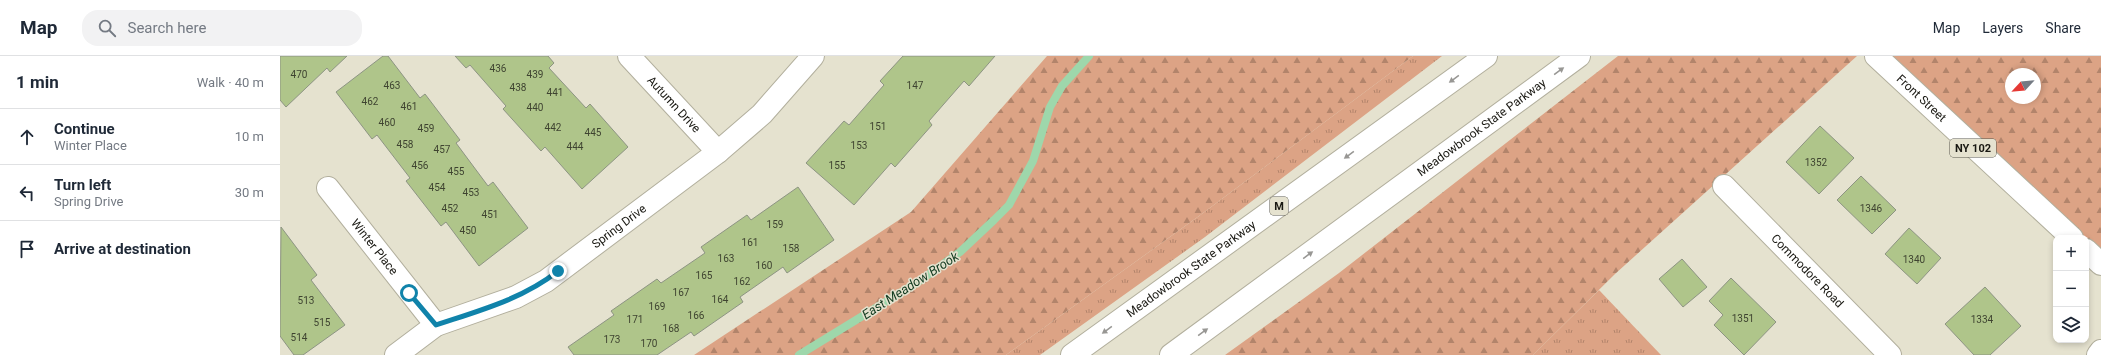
<!DOCTYPE html>
<html lang="en">
<head>
<meta charset="utf-8">
<style>
  body { margin:0; font-family:Roboto,sans-serif; background:#f2f2f3; color:#1f2937 }
  .controls { position:absolute; right:12px; bottom:12px; display:grid; overflow:hidden; border-radius:8px; box-shadow:0 2px 6px #0003 }
  .controls button { width:36px; height:36px; display:grid; place-items:center; padding:0; border:0; border-bottom:1px solid #e0e1e3; background:#fff; color:#1f2937; font:20px sans-serif }
  .compass { position:absolute; left:1725px; top:12px; width:36px; height:36px; border-radius:50%; background:#fff; box-shadow:0 2px 6px #0003; rotate:244deg }
  .stop { position:absolute; width:12px; height:12px; margin:-9px; border:3px solid #1083aa; border-radius:50%; background:#fff }
  .stop.end { background:#1083aa; border-color:#fff; box-shadow:0 1px 4px #0008 }
  .list { margin:0; padding:0; list-style:none }
  h2 { display:flex; justify-content:space-between; align-items:center; height:52px; margin:0; padding:0 16px; font-size:17px }
  h2 small { font-size:13px; font-weight:400; color:#747a83 }
  .list li { display:grid; grid-template-columns:26px 1fr auto; gap:12px; align-items:center; box-sizing:border-box; height:56px; padding:0 16px; border-top:1px solid #e0e1e3 }
  .list b { display:block; font-size:15px; white-space:nowrap }
  .list p { margin:0; font-size:13px; white-space:nowrap; color:#747a83 }
  .list em { font-size:13px; font-style:normal; color:#747a83 }
  .icon { flex:none; width:22px; height:22px; fill:none; stroke:currentColor; stroke-width:2; stroke-linecap:round; stroke-linejoin:round }
  .map { position:relative; flex:none; width:1821px; height:299px; overflow:hidden }
  header { display:flex; align-items:center; gap:24px; box-sizing:border-box; height:56px; padding:0 20px; background:#fff; border-bottom:1px solid #e0e1e3 }
  header strong { font-size:19px }
  nav { display:flex; gap:22px; margin-inline-start:auto; font-size:14px }
  .search { width:280px; height:36px; background:#f2f2f3; display:flex; align-items:center; gap:10px; box-sizing:border-box; padding:0 14px; border-radius:16px; color:#747a83; font-size:15px }
  main { display:flex }
  aside { flex:1; background:#fff }
  .map>svg:first-child { display:block }
  .grass { fill:url(#grass-tufts) }
  .forest { fill:url(#forest-firs); fill-rule:evenodd }
  .lines { fill:none; stroke-linecap:round; stroke-linejoin:round }
  .stream { stroke:#9ed7ab; stroke-width:8 }
  .building { fill:#afc58a; stroke:#8d9483 }
  .street-casing { stroke:#b2af9d; stroke-width:24 }
  .primary-casing { stroke:#b2af9d; stroke-width:24 }
  .highway-casing { stroke:#b2af9d; stroke-width:24 }
  .street { stroke:#fff; stroke-width:22 }
  .primary { stroke:#fff; stroke-width:22 }
  .highway { stroke:#fff; stroke-width:22 }
  .oneway { fill:#989794 }
  .route { stroke:#1083aa; stroke-width:5 }
  .labels { text-anchor:middle; stroke-width:3; stroke-linejoin:round; paint-order:stroke }
  .number-label { font-size:10px; fill:#3e4330 }
  .shield { fill:#e5e2cf; stroke:#56554b; stroke-width:1 }
  .shield-label { font-size:11px; font-weight:bold; fill:#191812 }
  .street-label { font-size:12px; fill:#191812; stroke:#e5e2cf }
  .water-label { font-size:13px; font-style:italic; fill:#103a1e; stroke:#e5e2cf }
</style>
</head>
<body>
<header>
<strong>Map</strong>
<div class="search"><svg class="icon" aria-label="search" viewBox="0 0 24 24"><circle cx="10" cy="10" r="6"/><path d="M15 15l6 6"/></svg>Search here</div>
<nav><a>Map</a><a>Layers</a><a>Share</a></nav>
</header>
<main>
<aside>
<h2>1 min<small>Walk · 40 m</small></h2>
<ul class="list">
<li><svg class="icon" aria-label="ahead" viewBox="0 0 24 24"><path d="M12 20V5M6 11l6-6 6 6"/></svg><div><b>Continue</b><p>Winter Place</p></div><em>10 m</em></li>
<li><svg class="icon" aria-label="left" viewBox="0 0 24 24"><path d="M17 20v-9H6M10 6l-5 5 5 5"/></svg><div><b>Turn left</b><p>Spring Drive</p></div><em>30 m</em></li>
<li><svg class="icon" aria-label="arrive" viewBox="0 0 24 24"><path d="M6 21V4h12l-3 4 3 4H6"/></svg><div><b>Arrive at destination</b></div></li>
</ul>
</aside>
<div class="map">
<svg width="1821" height="299" viewBox="0 0 1821 299">
  <defs>
    <pattern id="grass-tufts" width="24" height="20" patternUnits="userSpaceOnUse"><rect width="24" height="20" fill="#dca385"/><path d="M3 7l-1-3M5 7V3M7 7l1-3M15 17l-1-3M17 17v-4M19 17l1-3" fill="none" stroke="#b2846b"/></pattern>
    <pattern id="forest-firs" width="22" height="20" patternUnits="userSpaceOnUse"><rect width="22" height="20" fill="#dca385"/><path d="M5 1l3.5 6h-7zM16 11l3.5 6h-7z" fill="#b2846b"/></pattern>
  </defs>
  <rect width="100%" height="100%" fill="#e5e2cf"/>
  <g class="grass">
    <path d="M1133,0h29l-237,181 -165,118h-34l193,-139z"/>
    <path d="M1319,234l62,65h-128z"/>
  </g>
  <g class="forest">
    <path d="M767,0h366l-214,160 -193,139h-312l217,-143z"/>
    <path d="M1338,0h239l-242,218 -82,81h-308l114,-82z"/>
    <path d="M1596,0h225v206l-15,-13v-11h-11zM1731,18h24v24h-24z"/>
  </g>
  <g class="lines">
    <path class="stream" d="M519,299l119,-73 42,-30 34,-32 15,-15 24,-44 17,-54 12,-21 27,-30"/>
  </g>
  <g class="building">
    <path d="M0,0h67l-17,16 -3,-4 -41,39 -6,-7z"/>
    <path d="M103,0h5l32,42 5,-4 35,46 -4,3 32,43 5,-4 35,46 -49,38 -33,-44 -5,4 -35,-45 4,-3 -33,-43 -5,4 -36,-47z"/>
    <path d="M175,0h93l6,7 -5,5 37,40 4,-4 38,43 -46,42 -37,-42 -4,4 -38,-42 3,-3 -36,-41 -4,3z"/>
    <path d="M623,0h92l-26,30 -5,-5 -35,40 3,4 -37,42 -4,-4 -37,42 -48,-42 38,-42 5,4 35,-40 -4,-4z"/>
    <path d="M1540,70l34,32 -35,36 -33,-32z"/>
    <path d="M1581,120l35,34 -24,24 -35,-34z"/>
    <path d="M518,131l36,53 -47,33 -4,-6 -43,30 3,5 -49,34 -3,-4 -34,23h-83l-6,-8 46,-32 -3,-4 46,-32 4,4 44,-30 -4,-6 46,-32 4,5z"/>
    <path d="M1,171l36,48 -6,5 34,45 -42,30h-9l-14,-19z"/>
    <path d="M1629,172l32,30 -24,26 -32,-30z"/>
    <path d="M1402,203l25,28 -24,20 -24,-28z"/>
    <path d="M1451,222l45,44 -32,33 -30,-30 9,-10 -14,-14z"/>
    <path d="M1705,231l36,39 -31,29h-16l-29,-31z"/>
  </g>
  <g class="lines">
    <g class="street-casing">
      <g id="street">
        <path id="s1" d="M349,0l89,96"/>
        <path id="s2" d="M1444,130l166,169"/>
        <path id="s3" d="M48,132l108,137"/>
        <path id="s4" d="M116,299l40,-30 80,-28 30,-16 172,-129 44,-38 51,-58"/>
        <path d="M1818,299l3,-4"/>
      </g>
    </g>
    <g class="primary-casing">
      <g id="primary">
        <path id="s5" d="M1596,0l196,182"/>
        <path d="M1806,194l15,14"/>
      </g>
    </g>
    <g class="highway-casing">
      <g id="highway">
        <path id="s6" d="M792,299l414,-299"/>
        <path id="s7" d="M891,299l408,-299"/>
      </g>
    </g>
    <use href="#street" class="street"/>
    <use href="#primary" class="primary"/>
    <use href="#highway" class="highway"/>
  </g>
  <defs><path id="oneway-solid" d="M-6-.8H1V-3.2L6.5 0L1 3.2V.8H-6Z"/></defs>
  <g class="oneway">
    <use href="#oneway-solid" transform="translate(1279 15) rotate(-36)"/>
    <use href="#oneway-solid" transform="translate(1174 23) rotate(144)"/>
    <use href="#oneway-solid" transform="translate(1069 99) rotate(144)"/>
    <use href="#oneway-solid" transform="translate(1028 199) rotate(-36)"/>
    <use href="#oneway-solid" transform="translate(827 274) rotate(144)"/>
    <use href="#oneway-solid" transform="translate(923 276) rotate(-36)"/>
  </g>
  <g class="lines">
    <path class="route" d="M129,237l27,32c42,-14 87,-26 122,-54"/>
  </g>
  <g class="labels">
    <g class="number-label">
      <text x="218" y="16">436</text>
      <text x="19" y="22">470</text>
      <text x="255" y="22">439</text>
      <text x="112" y="33">463</text>
      <text x="635" y="33">147</text>
      <text x="238" y="35">438</text>
      <text x="275" y="40">441</text>
      <text x="90" y="49">462</text>
      <text x="129" y="54">461</text>
      <text x="255" y="55">440</text>
      <text x="107" y="70">460</text>
      <text x="598" y="74">151</text>
      <text x="273" y="75">442</text>
      <text x="146" y="76">459</text>
      <text x="313" y="80">445</text>
      <text x="125" y="92">458</text>
      <text x="579" y="93">153</text>
      <text x="295" y="94">444</text>
      <text x="162" y="97">457</text>
      <text x="1536" y="110">1352</text>
      <text x="140" y="113">456</text>
      <text x="557" y="113">155</text>
      <text x="176" y="119">455</text>
      <text x="157" y="135">454</text>
      <text x="191" y="140">453</text>
      <text x="170" y="156">452</text>
      <text x="1591" y="156">1346</text>
      <text x="210" y="162">451</text>
      <text x="495" y="172">159</text>
      <text x="188" y="178">450</text>
      <text x="470" y="190">161</text>
      <text x="511" y="196">158</text>
      <text x="446" y="206">163</text>
      <text x="1634" y="207">1340</text>
      <text x="484" y="213">160</text>
      <text x="424" y="223">165</text>
      <text x="462" y="229">162</text>
      <text x="401" y="240">167</text>
      <text x="440" y="247">164</text>
      <text x="26" y="248">513</text>
      <text x="377" y="254">169</text>
      <text x="416" y="263">166</text>
      <text x="1463" y="266">1351</text>
      <text x="355" y="267">171</text>
      <text x="1702" y="267">1334</text>
      <text x="42" y="270">515</text>
      <text x="391" y="276">168</text>
      <text x="19" y="285">514</text>
      <text x="332" y="287">173</text>
      <text x="369" y="291">170</text>
    </g>
    <g class="shield">
      <rect x="1670" y="83" width="46" height="18" rx="3"/>
      <rect x="990" y="141" width="18" height="18" rx="3"/>
    </g>
    <g class="shield-label">
      <text x="1693" y="96">NY 102</text>
      <text x="999" y="154">M</text>
    </g>
    <g class="street-label">
      <text dy="4" stroke="none"><textPath href="#s5" startOffset="62">Front Street</textPath></text>
      <text dy="4" stroke="none"><textPath href="#s1" startOffset="66">Autumn Drive</textPath></text>
      <text dy="4" stroke="none"><textPath href="#s7" startOffset="385">Meadowbrook State Parkway</textPath></text>
      <text dy="4" stroke="none"><textPath href="#s4" startOffset="260">Spring Drive</textPath></text>
      <text dy="4" stroke="none"><textPath href="#s3" startOffset="75">Winter Place</textPath></text>
      <text dy="4" stroke="none"><textPath href="#s6" startOffset="147">Meadowbrook State Parkway</textPath></text>
      <text dy="4" stroke="none"><textPath href="#s2" startOffset="119">Commodore Road</textPath></text>
    </g>
    <g class="water-label">
      <text transform="translate(630 229) rotate(-33)" y="5">East Meadow Brook</text>
    </g>
  </g>
</svg>
<div class="controls">
<button>+</button>
<button>−</button>
<button><svg class="icon" aria-label="layers" viewBox="0 0 24 24"><path d="M12 4l9 5-9 5-9-5zM3 14l9 5 9-5"/></svg></button>
</div>
<svg class="compass" viewBox="-18 -18 36 36"><path d="M0-13l5 13h-10z" fill="#e53935"/><path d="M0 13l5-13h-10z" fill="#747a83"/></svg>
<div class="stop" style="left:129px;top:237px"></div>
<div class="stop end" style="left:278px;top:215px"></div>
</div>
</main>
</body>
</html>
